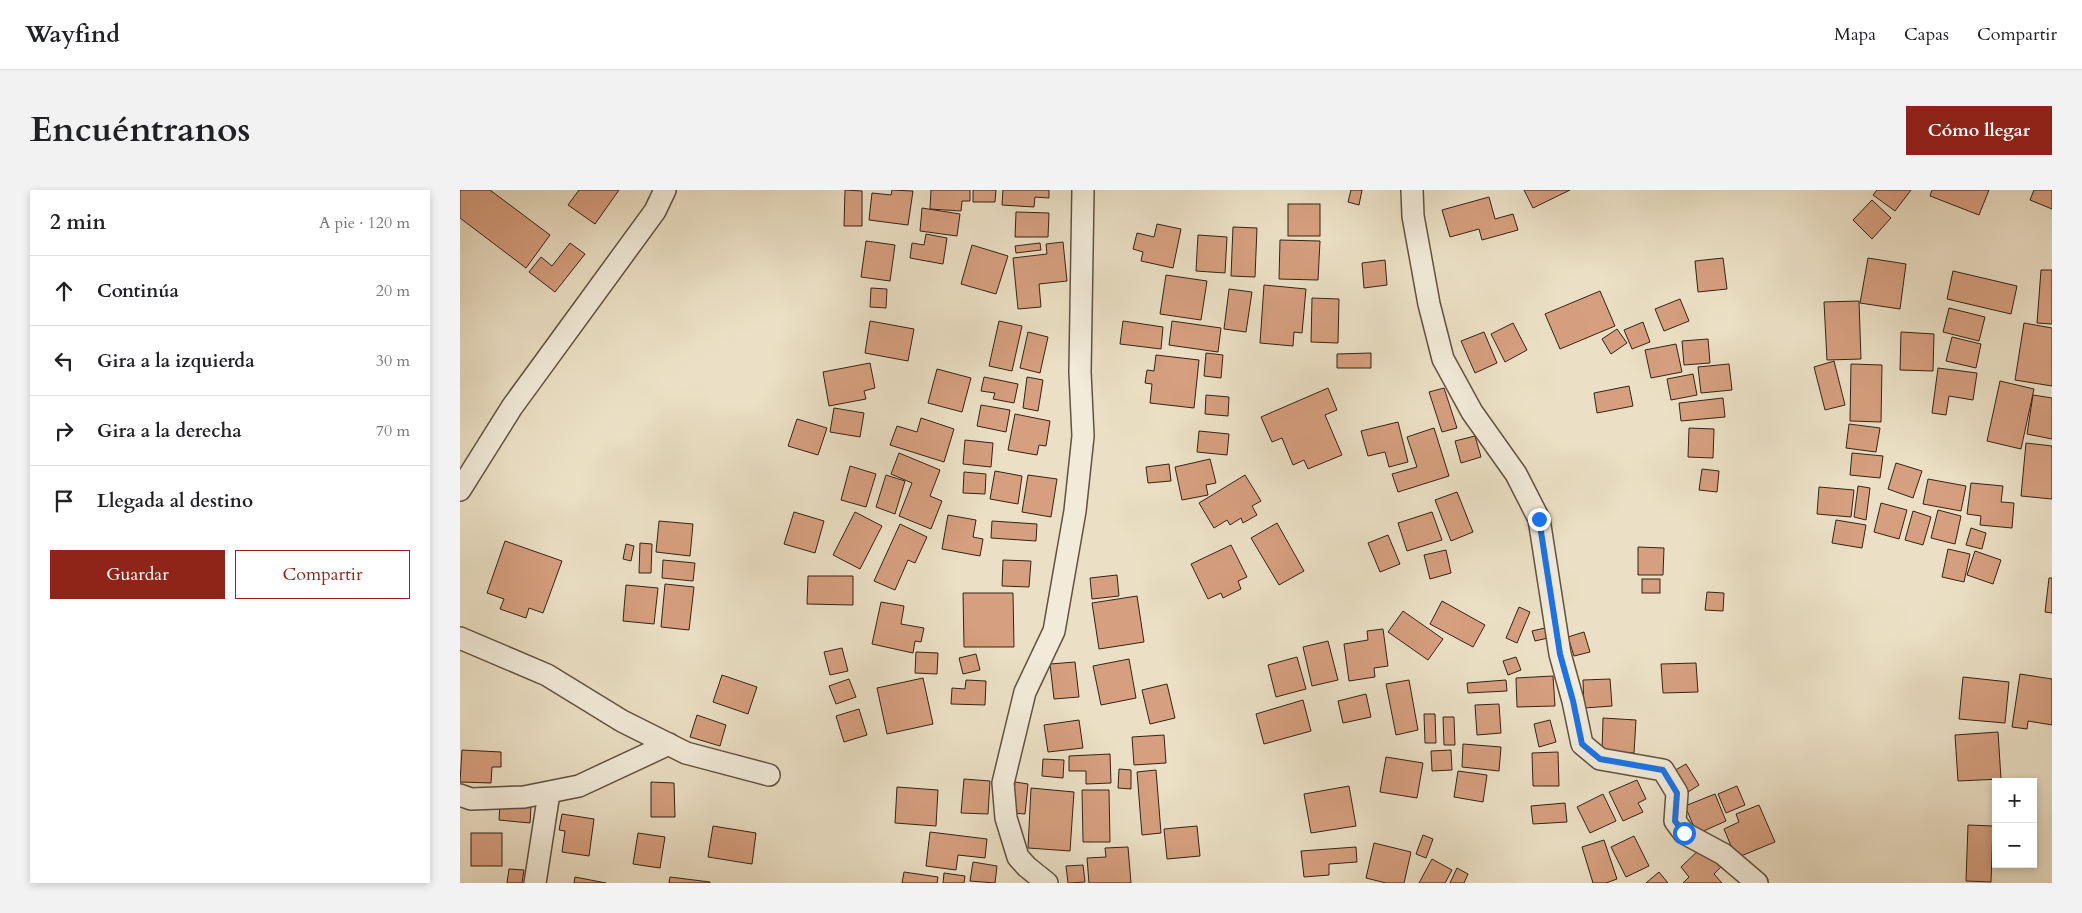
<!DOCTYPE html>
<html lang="es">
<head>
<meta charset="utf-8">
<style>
  body { margin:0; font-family:Cardo,serif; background:#f2f2f2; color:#202124 }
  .controls { position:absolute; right:15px; bottom:15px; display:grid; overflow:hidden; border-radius:0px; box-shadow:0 2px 8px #0003 }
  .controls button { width:45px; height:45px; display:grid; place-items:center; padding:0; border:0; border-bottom:1px solid #e0e0e0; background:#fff; color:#202124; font:25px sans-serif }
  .stop { position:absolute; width:15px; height:15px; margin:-11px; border:4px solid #1a73e8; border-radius:50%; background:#fff }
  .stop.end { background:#1a73e8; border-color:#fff; box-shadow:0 1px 5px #0008 }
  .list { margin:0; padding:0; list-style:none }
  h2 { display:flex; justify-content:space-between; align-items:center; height:65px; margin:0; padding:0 20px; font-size:21px }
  h2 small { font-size:16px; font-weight:400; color:#757577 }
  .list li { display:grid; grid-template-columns:32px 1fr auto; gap:15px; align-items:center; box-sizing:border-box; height:70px; padding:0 20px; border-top:1px solid #e0e0e0 }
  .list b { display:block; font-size:19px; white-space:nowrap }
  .list em { font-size:16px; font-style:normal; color:#757577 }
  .actions { display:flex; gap:10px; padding:15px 20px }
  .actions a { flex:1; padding:11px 0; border:1px solid #8f2418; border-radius:0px; text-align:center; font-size:18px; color:#8f2418 }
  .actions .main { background:#8f2418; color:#fff }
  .icon { flex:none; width:28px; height:28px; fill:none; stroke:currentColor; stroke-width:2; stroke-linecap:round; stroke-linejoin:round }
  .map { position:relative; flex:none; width:1592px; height:693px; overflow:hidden; border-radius:0px }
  header { display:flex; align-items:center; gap:30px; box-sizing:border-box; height:70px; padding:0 25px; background:#fff; border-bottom:1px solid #e0e0e0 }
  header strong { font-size:24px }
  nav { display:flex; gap:28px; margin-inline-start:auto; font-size:18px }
  .intro { display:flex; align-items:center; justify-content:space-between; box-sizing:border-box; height:120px; padding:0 30px }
  h1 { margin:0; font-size:35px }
  .button { padding:12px 22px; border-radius:0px; background:#8f2418; color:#fff; font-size:18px; font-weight:700 }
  main { display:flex; gap:30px; padding:0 30px }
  aside { flex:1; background:#fff; border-radius:0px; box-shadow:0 2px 8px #0003 }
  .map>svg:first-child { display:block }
  .building { fill:#d69f7f; stroke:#352314 }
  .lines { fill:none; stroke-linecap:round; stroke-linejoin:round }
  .street-casing { stroke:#625240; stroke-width:24 }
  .street { stroke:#f2ebd9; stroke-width:21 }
  .route { stroke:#1a73e8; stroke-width:6 }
</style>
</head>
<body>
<header>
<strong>Wayfind</strong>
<nav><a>Mapa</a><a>Capas</a><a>Compartir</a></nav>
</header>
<div class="intro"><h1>Encuéntranos</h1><a class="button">Cómo llegar</a></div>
<main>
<aside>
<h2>2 min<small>A pie · 120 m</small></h2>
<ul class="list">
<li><svg class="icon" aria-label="ahead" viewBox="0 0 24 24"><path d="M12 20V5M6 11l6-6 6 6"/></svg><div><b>Continúa</b></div><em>20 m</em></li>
<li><svg class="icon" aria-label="left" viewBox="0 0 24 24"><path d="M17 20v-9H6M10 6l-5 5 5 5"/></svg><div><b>Gira a la izquierda</b></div><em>30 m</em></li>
<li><svg class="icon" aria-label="right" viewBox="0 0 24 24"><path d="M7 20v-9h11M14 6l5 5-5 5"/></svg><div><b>Gira a la derecha</b></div><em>70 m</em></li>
<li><svg class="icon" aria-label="arrive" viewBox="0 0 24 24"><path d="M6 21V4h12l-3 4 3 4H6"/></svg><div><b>Llegada al destino</b></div></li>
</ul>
<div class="actions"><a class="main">Guardar</a><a>Compartir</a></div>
</aside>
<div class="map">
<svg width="1592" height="693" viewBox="0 0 1592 693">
  <rect width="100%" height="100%" fill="#ebe0c5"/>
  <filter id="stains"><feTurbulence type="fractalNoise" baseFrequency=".004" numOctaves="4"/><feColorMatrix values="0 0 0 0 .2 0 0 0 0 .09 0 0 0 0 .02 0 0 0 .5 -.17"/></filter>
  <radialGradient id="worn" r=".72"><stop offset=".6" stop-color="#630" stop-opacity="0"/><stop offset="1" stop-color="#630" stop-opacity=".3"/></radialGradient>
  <g class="building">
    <path d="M0,0h30l60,45 -24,33 -66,-50z"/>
    <path d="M119,0h40l-24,34 -27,-19z"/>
    <path d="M385,0l17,1v35h-18z"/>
    <path d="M432,0l21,1 -5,34 -39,-5 3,-27 19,2z"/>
    <path d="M471,0h39v11h-8l-1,10 -31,-2z"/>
    <path d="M513,0h23l-1,12h-22z"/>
    <path d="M543,0h46v8l-14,-1 -1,10 -32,-2z"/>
    <path d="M891,0h11l-3,15 -11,-3z"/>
    <path d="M1064,0h46l-37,18z"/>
    <path d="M1417,0h34l-16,21 -22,-16z"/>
    <path d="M1472,0h57l-10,25 -49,-19z"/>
    <path d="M1574,0h18v19l-22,-9z"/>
    <path d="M1029,7l6,22 18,-5 5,16 -36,10 -3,-11 -29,8 -8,-27z"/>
    <path d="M1412,10l19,18 -19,21 -19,-19z"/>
    <rect x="828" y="14" width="32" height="32"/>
    <path d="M462,18l38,6 -3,22 -37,-5z"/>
    <path d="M556,22l33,1 -1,24h-33z"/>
    <path d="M697,34l24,5 -8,39 -32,-7 2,-9 -10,-3 4,-16 17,4z"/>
    <path d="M773,37l24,1 -2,49 -24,-1z"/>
    <path d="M466,44l21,4 -4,26 -33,-6 2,-15 12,2z"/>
    <path d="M738,45l29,2 -2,36 -29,-2z"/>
    <path d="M820,50l40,1 -2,39 -39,-1z"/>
    <path d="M406,51l29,4 -5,36 -29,-4z"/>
    <path d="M603,52l4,39 -28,3 2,23 -23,2 -5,-51 34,-4 -1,-10z"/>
    <path d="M110,53l15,11 -30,38 -26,-20 12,-15 11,9z"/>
    <path d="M580,53l1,7 -25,3 -1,-7z"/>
    <path d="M512,55l36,11 -12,38 -35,-10z"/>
    <path d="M1263,68l4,31 -29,3 -3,-31z"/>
    <path d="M1408,68l38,6 -6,45 -40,-6z"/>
    <path d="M925,70l2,25 -23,3 -2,-25z"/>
    <path d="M1581,80h11v54l-15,-1z"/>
    <path d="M1493,81l64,15 -6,28 -64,-15z"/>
    <path d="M706,85l41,6 -6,39 -41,-6z"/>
    <path d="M804,95l42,4 -4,44 -8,-1 -1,14 -33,-3z"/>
    <path d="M411,98l16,1 -1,19 -16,-1z"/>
    <path d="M769,99l23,3 -6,40 -22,-3z"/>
    <path d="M1140,101l15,35 -55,23 -15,-35z"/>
    <path d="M852,108l27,1 -1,44 -27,-1z"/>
    <path d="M1220,109l9,22 -25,10 -9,-22z"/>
    <path d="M1399,111l2,58 -34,1 -3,-58z"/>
    <path d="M1489,118l36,9 -6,24 -36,-9z"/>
    <path d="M410,131l44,8 -6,32 -43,-8z"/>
    <path d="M539,131l23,5 -10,45 -23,-5z"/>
    <path d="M663,131l40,6 -2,22 -41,-5z"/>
    <path d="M712,131l49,7 -3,24 -49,-7z"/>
    <path d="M1183,132l7,20 -18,7 -8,-19z"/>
    <path d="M1053,133l14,27 -22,12 -14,-28z"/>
    <path d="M1564,133l28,5v58l-37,-6z"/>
    <path d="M1157,139l10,14 -16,11 -9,-15z"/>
    <path d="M568,142l20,5 -8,36 -20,-5z"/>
    <path d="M1024,142l13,31 -22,10 -14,-32z"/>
    <path d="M1441,142l33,2 -1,37 -33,-1z"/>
    <path d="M1492,147l29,7 -5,24 -30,-7z"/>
    <path d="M1248,149l2,24 -26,2 -2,-24z"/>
    <path d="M1216,154l6,28 -31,6 -6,-28z"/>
    <path d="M746,163l17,2 -2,23 -17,-2z"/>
    <path d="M911,163v15h-34v-14z"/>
    <path d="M696,165l43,5 -5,48 -44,-5 2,-19 -7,-1 2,-13 7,1z"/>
    <path d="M1374,171l11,44 -20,5 -11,-43z"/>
    <path d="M410,173l5,25 -11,3 2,8 -37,7 -6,-34z"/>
    <path d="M1269,174l3,26 -31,3 -3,-26z"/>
    <path d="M1391,174l31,1 -1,57 -31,-1z"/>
    <path d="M1478,178l39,5 -4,27 -24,-4 -3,19 -14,-2z"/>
    <path d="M477,179l34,9 -9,34 -34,-9z"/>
    <path d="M1233,184l4,21 -26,5 -4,-21z"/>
    <path d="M524,187l34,7 -4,19 -21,-4 2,-6 -14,-2z"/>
    <path d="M567,187l16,3 -5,31 -15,-3z"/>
    <path d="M1540,191l34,8 -13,60 -34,-8z"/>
    <path d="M1169,196l4,20 -36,7 -3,-20z"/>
    <path d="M868,198l9,22 -12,5 17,40 -34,14 -4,-9 -11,5 -11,-27 -10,4 -11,-25z"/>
    <path d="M984,198l13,40 -15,4 -13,-40z"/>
    <path d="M746,205l23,2 -1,19 -23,-2z"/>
    <path d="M1573,205l19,3v41l-25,-5z"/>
    <path d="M1263,208l2,19 -44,4 -2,-18z"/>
    <path d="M521,215l29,5 -4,22 -29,-6z"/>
    <path d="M374,218l30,5 -4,24 -30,-5z"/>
    <path d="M555,224l35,7 -4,25 -7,-1 -2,10 -29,-5z"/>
    <path d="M461,228l33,11 -10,33 -54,-17 7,-19 20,6z"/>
    <path d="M337,229l30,9 -9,27 -30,-9z"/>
    <path d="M938,232l10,40 -19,5 -4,-15 -17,4 -7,-25z"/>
    <path d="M1389,234l31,4 -4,24 -30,-4z"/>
    <path d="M974,238l15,48 -51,16 -6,-18 25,-7 -10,-30z"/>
    <path d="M1229,238l25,1 -1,29 -25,-1z"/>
    <path d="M739,241l30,3 -2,21 -30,-3z"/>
    <path d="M1015,246l6,21 -20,6 -6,-22z"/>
    <path d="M505,250l28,3 -2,24 -28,-3z"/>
    <path d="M1566,253l26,3v53l-31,-3z"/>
    <path d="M439,263l41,17 -10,26 12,5 -11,28 -32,-13 13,-33 -21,-9z"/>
    <path d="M1392,263l31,3 -3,22 -30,-3z"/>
    <path d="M750,269l6,24 -10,2 2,10 -26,5 -7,-33z"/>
    <path d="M1436,273l26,8 -9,27 -25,-9z"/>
    <path d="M709,274l2,17 -23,2 -2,-16z"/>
    <path d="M390,276l26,8 -10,33 -25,-7z"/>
    <path d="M1242,279l17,2 -2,21 -18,-2z"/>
    <path d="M535,281l27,5 -4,28 -28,-5z"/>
    <path d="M504,282l22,2 -1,20 -22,-1z"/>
    <path d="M426,285l19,6 -10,33 -19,-7z"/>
    <path d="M568,285l29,4 -6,38 -29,-5z"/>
    <path d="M785,285l16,26 -9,5 5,9 -14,8 -2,-5 -11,7 -3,-5 -13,8 -15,-25z"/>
    <path d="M1468,289l38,7 -5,25 -38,-7z"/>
    <path d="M1511,293l32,3 -2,16 13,1 -2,25 -32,-3 1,-9 -14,-2z"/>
    <path d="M1398,296l12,2 -4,32 -12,-3z"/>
    <path d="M1359,297l35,3 -3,27 -34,-3z"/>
    <path d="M997,302l16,40 -22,9 -16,-41z"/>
    <path d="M1421,313l26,7 -8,29 -25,-7z"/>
    <path d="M1478,320l23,6 -6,28 -24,-6z"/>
    <path d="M1453,321l18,6 -8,28 -18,-5z"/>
    <path d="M334,322l30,9 -9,32 -31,-9z"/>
    <path d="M395,322l27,14 -22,43 -27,-14z"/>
    <path d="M972,322l10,28 -35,11 -9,-28z"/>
    <path d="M488,325l28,5 -3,17 10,2 -3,17 -38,-7z"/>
    <path d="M1376,330l30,5 -4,23 -30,-5z"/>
    <path d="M199,331l34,3 -3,32 -34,-4z"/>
    <path d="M532,331l45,3 -1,17 -45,-3z"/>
    <path d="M817,333l27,48 -25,14 -28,-47z"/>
    <path d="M440,334l27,13 -12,26 -7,-3 -13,30 -21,-9z"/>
    <path d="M1511,338l15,5 -4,16 -16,-4z"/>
    <path d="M928,345l12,29 -20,8 -12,-29z"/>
    <path d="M45,351l57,20 -19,52 -14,-5 -3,10 -26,-9 4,-10 -17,-6z"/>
    <path d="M180,353l12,1 -1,29h-12z"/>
    <path d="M166,354l8,2 -3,15 -8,-2z"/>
    <path d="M771,355l16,32 -9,4 3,8 -18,9 -2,-5 -13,6 -17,-35z"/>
    <path d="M1178,357l26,1 -1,27h-25z"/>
    <path d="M1488,359l22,5 -6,28 -22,-5z"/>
    <path d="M986,360l5,23 -21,6 -6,-24z"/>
    <path d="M1515,361l26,9 -8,24 -26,-9z"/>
    <path d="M203,370l32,3 -2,18 -31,-3z"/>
    <path d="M543,370l28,1 -2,26 -27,-1z"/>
    <path d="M657,385l2,21 -27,3 -2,-21z"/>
    <path d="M348,386h45v29l-46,-1z"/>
    <path d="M1589,388h3v35l-7,-1z"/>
    <rect x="1182" y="389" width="18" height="14"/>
    <path d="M205,394l29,3 -5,43 -28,-3z"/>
    <path d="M166,395l32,3 -4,36 -31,-3z"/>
    <path d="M1247,402l17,1 -1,18 -18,-1z"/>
    <path d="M503,403h50l1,54h-50z"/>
    <path d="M677,406l7,46 -45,7 -7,-46z"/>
    <path d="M982,411l43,24 -12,22 -43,-23z"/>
    <path d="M421,412l23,4 -3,18 23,4 -3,14 -6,-1 -2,12 -41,-9z"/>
    <path d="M1059,417l11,5 -13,31 -11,-5z"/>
    <path d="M943,421l40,28 -15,21 -40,-28z"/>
    <path d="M1085,438l3,10 -13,3 -3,-10z"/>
    <path d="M923,439l5,37 -14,2 1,9 -26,4 -5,-37 24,-4 -1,-9z"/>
    <path d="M1124,442l6,20 -16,4 -6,-19z"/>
    <path d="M868,451l10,39 -26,6 -9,-39z"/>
    <path d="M382,458l6,23 -18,4 -6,-23z"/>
    <path d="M456,462l22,1 -1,21 -22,-1z"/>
    <path d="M516,464l4,16 -17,4 -4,-16z"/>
    <path d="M837,467l9,32 -30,8 -8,-32z"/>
    <path d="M1056,467l5,13 -13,5 -5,-14z"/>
    <path d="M669,469l7,39 -35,7 -8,-39z"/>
    <path d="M615,472l4,35 -25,2 -4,-35z"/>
    <path d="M1236,473l2,29 -35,1 -2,-29z"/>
    <path d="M1560,484l32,5v46l-24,-4 -1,8 -15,-2z"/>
    <path d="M262,485l35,12 -9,27 -35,-12z"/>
    <path d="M1093,486l2,30 -38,1 -1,-29z"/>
    <path d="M1503,487l46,5 -4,41 -46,-4z"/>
    <path d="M463,488l10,46 -46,10 -10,-46z"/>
    <path d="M389,489l7,18 -20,7 -7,-18z"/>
    <path d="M1150,489l2,27 -28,2 -1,-28z"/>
    <path d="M506,490l20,1 -1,24 -34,-1 1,-16 13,1z"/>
    <path d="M949,490l9,50 -22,5 -10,-51z"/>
    <path d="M1046,490l1,11 -39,2 -1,-10z"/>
    <path d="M707,494l8,34 -25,6 -8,-34z"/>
    <path d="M906,504l5,23 -28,6 -5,-22z"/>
    <path d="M843,510l8,31 -47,13 -8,-30z"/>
    <path d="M1039,514l2,29 -24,2 -2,-30z"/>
    <path d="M399,519l8,26 -23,7 -8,-26z"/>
    <path d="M964,524h11l1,29h-11z"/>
    <path d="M237,525l29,10 -6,21 -30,-9z"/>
    <path d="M983,527h11l1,28h-11z"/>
    <path d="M1143,528l33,2 -2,33 -32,-2z"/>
    <path d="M619,530l4,28 -35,4 -4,-27z"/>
    <path d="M1090,530l6,22 -17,5 -5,-23z"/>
    <path d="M1538,542l3,47 -43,2 -3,-46z"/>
    <path d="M704,545l2,28 -32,2 -2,-28z"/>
    <path d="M1003,554l38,3 -2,24 -37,-4z"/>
    <path d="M2,560l39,2v15h-9l-1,16 -31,-1z"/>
    <path d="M991,560l1,20 -20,1 -1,-20z"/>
    <path d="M1098,562l1,34h-26l-1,-33z"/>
    <path d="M650,564l1,29 -25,1v-13h-17v-15z"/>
    <path d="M926,567l37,6 -6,35 -37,-6z"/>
    <path d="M583,569l21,1 -1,18 -21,-2z"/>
    <path d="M1226,574l13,21 -14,9 -13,-22z"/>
    <path d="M659,579l12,1v19l-13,-1z"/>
    <path d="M696,580l5,63 -19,2 -5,-63z"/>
    <path d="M998,581l29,4 -4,27 -29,-5z"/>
    <path d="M504,589l26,2 -2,33 -27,-1z"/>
    <path d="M1177,590l9,19 -8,4 5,9 -20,9 -14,-29z"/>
    <path d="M191,592l23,1 1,34h-24z"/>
    <path d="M555,592l13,2 -3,30 -13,-1z"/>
    <path d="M889,596l7,40 -45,7 -7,-39z"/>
    <path d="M1277,596l8,19 -19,8 -8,-19z"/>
    <path d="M437,597l41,3 -2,36 -41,-3z"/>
    <path d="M571,598l43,4 -4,59 -42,-3z"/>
    <path d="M622,600h27l1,52h-27z"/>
    <path d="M1143,604l13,27 -26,12 -13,-26z"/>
    <path d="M1255,604l11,27 -29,13 -12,-28z"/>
    <path d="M40,613l31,3 -1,17 -31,-3z"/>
    <path d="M1105,613l2,19 -34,2 -2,-18z"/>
    <path d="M1299,615l16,37 -39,16 -12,-29 15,-7 -3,-8z"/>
    <path d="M102,624l32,5 -5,37 -27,-4 3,-21 -6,-1z"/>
    <path d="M1508,635l25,1 -2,56 -25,-1z"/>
    <path d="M253,636l43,7 -4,31 -44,-7z"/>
    <path d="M737,636l3,30 -33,3 -3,-30z"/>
    <path d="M470,642l57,7 -2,19 -27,-3 -2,15 -30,-4z"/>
    <rect x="11" y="643" width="31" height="33"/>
    <path d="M178,643l27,4 -5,31 -27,-4z"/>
    <path d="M963,645l10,4 -7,19 -10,-4z"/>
    <path d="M1174,646l15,30 -23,11 -15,-30z"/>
    <path d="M1144,650l13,39 -11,4h-13l-11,-36z"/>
    <path d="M914,653l37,9 -7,31h-18l-20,-5z"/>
    <path d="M1245,654l19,20 -10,10 8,9h-39l6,-6 -8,-10z"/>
    <path d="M668,657l3,36h-42l-2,-25 19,-1 -1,-9z"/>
    <path d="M896,657l1,15 -28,2v11l-25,2 -3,-26z"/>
    <path d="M972,669l20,11 -7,13h-26z"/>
    <path d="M513,672l24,4 -2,17 -25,-2z"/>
    <path d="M623,675l2,17 -17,1 -2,-17z"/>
    <path d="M997,678l11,6 -4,9h-14z"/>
    <path d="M49,679l15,1 -2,13h-15z"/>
    <path d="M444,682l34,5 -1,6h-35z"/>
    <path d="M1199,682l9,11h-22z"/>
    <path d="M484,683l21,3 -1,7h-21z"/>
    <path d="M115,687l31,6h-32z"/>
    <path d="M210,687l40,5v1h-41z"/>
  </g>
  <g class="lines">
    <g class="street-casing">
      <g id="street">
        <path d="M952,0l1,26 16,88 14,55 29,53 44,62 23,45 21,135 13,47 9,43 18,15 63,11 14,23 -2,28 9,12 39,21 34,29"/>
        <path d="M0,300l52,-83 143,-196 10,-21"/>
        <path d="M0,448l87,37 75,46 64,32 83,22"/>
        <path d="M0,605l11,4 53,-2 55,-11 90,-42"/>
        <path d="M75,693l14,-90"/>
        <path d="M587,693l-20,-16 -9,-10 -12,-39 -3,-35 22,-91 29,-61 21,-120 8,-75 -3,-64 3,-182"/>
      </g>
    </g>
    <use href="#street" class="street"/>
  </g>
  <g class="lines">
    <path class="route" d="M1079,329l21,135 13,47 9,43 18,15 63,11 14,23 -2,28 9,12"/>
  </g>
  <rect width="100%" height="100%" filter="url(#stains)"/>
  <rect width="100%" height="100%" fill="url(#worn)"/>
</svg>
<div class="controls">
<button>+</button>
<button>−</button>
</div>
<div class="stop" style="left:1224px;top:643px"></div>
<div class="stop end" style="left:1079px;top:329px"></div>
</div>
</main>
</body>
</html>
